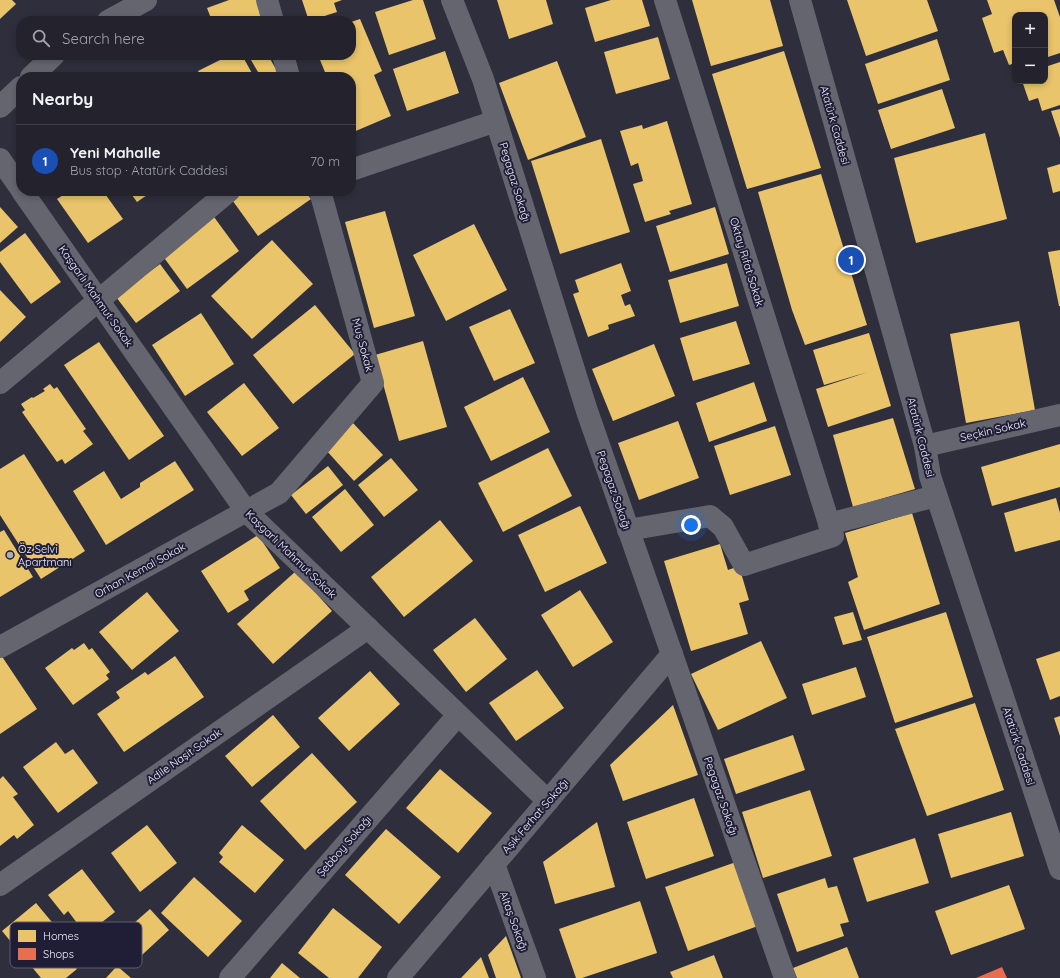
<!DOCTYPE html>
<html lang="en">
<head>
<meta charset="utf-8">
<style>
  body { margin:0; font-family:Quicksand,sans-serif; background:#2f2f39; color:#f1f3f6 }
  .controls { position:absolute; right:12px; top:12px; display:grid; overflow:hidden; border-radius:8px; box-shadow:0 2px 6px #0003 }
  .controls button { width:36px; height:36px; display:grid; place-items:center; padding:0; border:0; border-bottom:1px solid #403f49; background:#23222d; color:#f1f3f6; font:20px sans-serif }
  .you { position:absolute; left:691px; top:525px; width:14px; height:14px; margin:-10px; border:3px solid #fff; border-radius:50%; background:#1a73e8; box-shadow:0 0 0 6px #1a73e833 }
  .badge { display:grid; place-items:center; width:26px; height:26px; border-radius:50%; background:#acacba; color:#fff; font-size:13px; font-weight:700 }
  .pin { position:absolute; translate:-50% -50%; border:2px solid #fff; box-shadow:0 1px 4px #0006 }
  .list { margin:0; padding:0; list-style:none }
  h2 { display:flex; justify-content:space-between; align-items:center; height:52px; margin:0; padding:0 16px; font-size:17px }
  h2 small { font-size:13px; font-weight:400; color:#a3a4aa }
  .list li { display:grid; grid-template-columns:26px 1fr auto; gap:12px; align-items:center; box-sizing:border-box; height:72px; padding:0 16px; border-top:1px solid #403f49 }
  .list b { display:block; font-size:15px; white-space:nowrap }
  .list p { margin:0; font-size:13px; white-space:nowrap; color:#a3a4aa }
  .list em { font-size:13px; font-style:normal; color:#a3a4aa }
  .icon { flex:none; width:22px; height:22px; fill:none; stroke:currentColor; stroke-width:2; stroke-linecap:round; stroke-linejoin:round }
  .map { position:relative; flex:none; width:1060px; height:978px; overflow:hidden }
  .search { position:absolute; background:#23222d; box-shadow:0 2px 6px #0003; left:16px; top:16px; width:340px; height:44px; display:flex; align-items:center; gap:10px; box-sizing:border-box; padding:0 14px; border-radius:16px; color:#a3a4aa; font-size:15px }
  .panel { position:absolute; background:#23222d; box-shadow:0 2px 6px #0003; left:16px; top:72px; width:340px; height:124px; border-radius:16px }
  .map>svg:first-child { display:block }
  .homes { fill:#e9c46a }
  .shops { fill:#e76f51 }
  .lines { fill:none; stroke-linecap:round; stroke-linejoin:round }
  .minor { stroke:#656570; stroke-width:22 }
  .tertiary { stroke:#656570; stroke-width:22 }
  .poi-dot { fill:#acacba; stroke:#201e37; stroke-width:1.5 }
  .labels { text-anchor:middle; stroke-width:4; stroke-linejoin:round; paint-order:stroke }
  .street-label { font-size:11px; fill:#f0f0fe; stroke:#201e37 }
  .poi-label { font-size:11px; fill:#f0f0fe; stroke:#201e37; text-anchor:start }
  .key { fill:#201e37; stroke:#5e5d73; stroke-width:1 }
  .key-label { font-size:11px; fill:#f0f0fe }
</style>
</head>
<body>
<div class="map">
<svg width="1060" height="978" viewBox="0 0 1060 978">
  <rect width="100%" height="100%" fill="#2f2e3c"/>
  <g class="homes">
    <path d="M0,0h12l4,4 -16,15z"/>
    <path d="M229,0h35l8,21h-60l-5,-13z"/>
    <path d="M302,0h40l-8,3 3,9 -28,9z"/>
    <path d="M413,0h10l13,39 -47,16 -14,-43z"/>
    <path d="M497,0h49l7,24 -44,15z"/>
    <path d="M611,0h31l8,26 -55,16 -10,-34z"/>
    <path d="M692,0h78l13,46 -72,20z"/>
    <path d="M847,0h80l11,31 -72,25z"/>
    <path d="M987,0h67l6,17v36l-15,5v-43h-30v48l-6,2 -6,-15 -9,3 -12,-35 10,-4z"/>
    <path d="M360,19l22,52 -8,4 17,41 -40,17v-56h-24l-9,-22h33v-33z"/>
    <path d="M658,37l12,42 -54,15 -12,-42z"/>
    <path d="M937,39l13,41 -72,24 -13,-40z"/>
    <path d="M445,51l14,42 -52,18 -14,-42z"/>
    <path d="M784,51l37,117 -74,21 -35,-115z"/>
    <path d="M230,55h12l12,22h-53l-3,-6z"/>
    <path d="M248,55h20l10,18 -7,4h-10z"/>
    <path d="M557,61l29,76 -58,23 -29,-77z"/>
    <path d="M1060,62v43l-18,6 -4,-13 -9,3 -7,-20h23v-14z"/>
    <path d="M942,89l13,39 -64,21 -13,-39z"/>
    <path d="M1060,109v29l-9,-27z"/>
    <path d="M667,121l25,83 -23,7 2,3 -26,8 -12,-38 10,-3 -5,-18 -7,3 -11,-35 22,-6 1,4z"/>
    <path d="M985,133l22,86 -91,24 -22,-85z"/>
    <path d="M601,139l29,93 -70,22 -29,-93z"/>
    <path d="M1060,164v27l-7,2 -6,-25z"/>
    <path d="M821,174l46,151 -62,20 -13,-35 -34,-118z"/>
    <path d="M69,191h34l20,28 -35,24 -31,-44z"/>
    <path d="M129,191h24l-16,11z"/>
    <path d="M239,191h66l6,8 -53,37 -28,-39z"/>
    <path d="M0,207l18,20 -18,16z"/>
    <path d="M715,207l14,47 -59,18 -14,-46z"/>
    <path d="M385,211l30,105 -41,12 -29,-106z"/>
    <path d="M214,217l25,34 -52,38 -25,-34z"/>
    <path d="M474,224l33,66 -61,31 -33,-66z"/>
    <path d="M25,233l36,49 -30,22 -31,-42v-10z"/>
    <path d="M272,240l41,44 -61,55 -41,-43z"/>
    <path d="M1060,250v56h-1l-11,-54z"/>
    <path d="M621,263l10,28 -10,4 4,11 5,-2 5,12 -27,9 1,4 -21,8 -15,-43 6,-2 -4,-12z"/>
    <path d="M727,263l12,43 -59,17 -12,-43z"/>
    <path d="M160,264l20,27 -44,32 -20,-26z"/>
    <path d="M0,290l26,27 -26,25z"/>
    <path d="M315,305l40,49 -62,50 -40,-49z"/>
    <path d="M510,309l25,54 -41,18 -25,-54z"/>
    <path d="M201,313l33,51 -49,32 -33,-51z"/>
    <path d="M736,321l14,43 -57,17 -13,-43z"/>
    <path d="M1019,321l16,89 -69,13 -16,-89z"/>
    <path d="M869,333l22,73 -63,21 -12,-38 52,-17 -44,13 -11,-35z"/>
    <path d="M423,341l24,86 -48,14 -24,-86z"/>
    <path d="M99,342l65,94 -35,24 -65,-95z"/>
    <path d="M654,344l21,52 -62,25 -21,-52z"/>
    <path d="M523,377l27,55 -59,29 -27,-54z"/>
    <path d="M754,382l13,39 -58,21 -13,-39z"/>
    <path d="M244,383l35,45 -37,28 -35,-44z"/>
    <path d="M50,384l4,5 3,-2 29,42 -3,2 10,13 -28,20 -3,-5 -5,3 -35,-50 3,-2 -4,-6 11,-7 1,1 12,-7 -2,-2z"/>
    <path d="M893,418l22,71 -62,18 -20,-72z"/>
    <path d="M678,421l21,57 -60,22 -21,-57z"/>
    <path d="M353,423l30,32 -29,26 -29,-32z"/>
    <path d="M775,426l16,49 -61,20 -16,-49z"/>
    <path d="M1060,444v43l-68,19 -11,-39z"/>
    <path d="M548,448l24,48 -69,36 -25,-49z"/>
    <path d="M24,454l61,97 -44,28 -41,-64v-46z"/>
    <path d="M391,458l27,32 -34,27 -26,-32z"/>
    <path d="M175,461l19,29 -88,55 -33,-54 31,-20 17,28 19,-12v-4z"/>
    <path d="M328,466l15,19 -37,29 -15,-19z"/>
    <path d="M345,489l29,36 -33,27 -29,-35z"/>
    <path d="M1056,498l4,15v27l-45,12 -11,-39z"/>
    <path d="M580,506l27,57 -62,29 -27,-57z"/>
    <path d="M912,513l28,91 -76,26 -16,-48 10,-5 -13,-44z"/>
    <path d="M440,520l33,41 -69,56 -33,-40z"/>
    <path d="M4,530l29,47 -33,20v-65z"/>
    <path d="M258,535l22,33 -36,23 5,9 -21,13 -27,-42z"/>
    <path d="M720,544l8,26 11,-4 10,34 -10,3 9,31 -57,17 -27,-90z"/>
    <path d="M296,571l36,40 -59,53 -36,-40z"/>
    <path d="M580,590l33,52 -40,25 -32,-52z"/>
    <path d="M147,592l32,39 -47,39 -33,-38z"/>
    <path d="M853,612l9,28 -19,5 -9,-28z"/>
    <path d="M946,612l27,85 -78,26 -28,-86z"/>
    <path d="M475,618l32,41 -41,33 -33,-42z"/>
    <path d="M761,641l26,57 -69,32 -27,-56z"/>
    <path d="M84,643l5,7 3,-2 18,24 -4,3 3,4 -36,26 -28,-37 27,-20 2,2z"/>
    <path d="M1060,651v45l-10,4 -14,-41z"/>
    <path d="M1,655l36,54 -37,25v-78z"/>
    <path d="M175,656l29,41 -80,55 -27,-38 23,-16 -4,-6 29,-20 3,3z"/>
    <path d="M856,667l10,30 -54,18 -10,-31z"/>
    <path d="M537,670l27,38 -48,33 -27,-38z"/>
    <path d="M370,671l30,33 -51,47 -31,-33z"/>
    <path d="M975,703l29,87 -77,26 -32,-87z"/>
    <path d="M673,705l25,70 -75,26 -13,-36z"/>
    <path d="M273,715l27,32 -48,40 -27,-31z"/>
    <path d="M1060,716v20l-6,-18z"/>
    <path d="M793,735l12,35 -69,24 -12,-35z"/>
    <path d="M56,742l9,12 8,-5 25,34 -40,30 -35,-46z"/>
    <path d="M312,753l45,49 -52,48 -45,-49z"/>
    <path d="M440,769l52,44 -34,40 -52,-45z"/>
    <path d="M3,776l15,18 -5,3 21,28 -17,14 -3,-4 -14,11v-67z"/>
    <path d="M810,790l22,66 -69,22 -21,-66z"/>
    <path d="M694,798l20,58 -68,23 -19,-57z"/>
    <path d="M1011,812l13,44 -73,22 -13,-44z"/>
    <path d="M597,822l18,65 -60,17 -12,-42z"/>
    <path d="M147,825l30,38 -37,29 -29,-39z"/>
    <path d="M242,825l42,35 -29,33 -36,-31 4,-5 -4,-4z"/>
    <path d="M386,829l55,48 -42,47 -54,-49z"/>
    <path d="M915,838l14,45 -62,19 -14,-44z"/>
    <path d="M736,862l22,64 -70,25 -23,-64z"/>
    <path d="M82,869l33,43 -18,14 -3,-4 -11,9 -15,-20 -4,4 -16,-20z"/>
    <path d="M194,877l48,44 -34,36 -47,-44z"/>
    <path d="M825,878l3,10 9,-2 12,36 -9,2 4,12 -47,16 -20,-58z"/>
    <path d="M1009,885l16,44 -74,26 -16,-44z"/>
    <path d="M640,901l17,52 -75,25h-6l-17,-49z"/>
    <path d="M36,903l45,54 -9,6 5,6 -11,9h-25l-39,-47z"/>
    <path d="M333,908l49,39 -24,31h-29l-31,-25z"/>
    <path d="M150,909l19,21 -40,37 -20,-22z"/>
    <path d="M506,936l15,42h-25l-8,-23z"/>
    <path d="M847,947l12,31h-62l-4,-10z"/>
    <path d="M714,955l9,23h-50l-3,-6z"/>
    <path d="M481,957l8,21h-28z"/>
    <path d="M282,963l18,15h-30z"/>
    <path d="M117,966l14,12h-25z"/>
  </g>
  <path class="shops" d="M1002,967l5,11h-31z"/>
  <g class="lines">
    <g class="minor">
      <path d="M267,0l6,21"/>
      <path d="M452,0l31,79 104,332 198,567"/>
      <path d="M108,21l38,-21"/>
      <path d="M283,55l6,22"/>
      <path d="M31,77l23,-22"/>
      <path d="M0,107l21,-20"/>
      <path d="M0,159l21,30"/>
      <path d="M351,170l145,-49"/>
      <path d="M22,191l224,320 302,290"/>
      <path d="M0,383l229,-192"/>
      <path d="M925,446l135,-31"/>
      <path d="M829,524l107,-28"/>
      <path d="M628,530l82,-14 13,11 21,38 89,-29 -168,-536"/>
      <path d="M0,647l279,-154 94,-110 -53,-192"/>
      <path d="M494,864l41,114"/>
      <path d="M0,885l368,-257"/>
      <path d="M230,978l228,-263"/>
      <path d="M398,978l274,-324"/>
    </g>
    <path class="tertiary" d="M800,0l125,446 5,30 130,393"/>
  </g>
  <circle class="poi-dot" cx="10" cy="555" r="4"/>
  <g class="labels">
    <g class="street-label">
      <text transform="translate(835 125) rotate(74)" y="4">Atatürk Caddesi</text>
      <text transform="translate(515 182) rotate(73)" y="4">Pegagaz Sokağı</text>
      <text transform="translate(747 262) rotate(73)" y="4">Oktay Rıfat Sokak</text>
      <text transform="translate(96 296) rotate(55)" y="4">Kaşgarlı Mahmut Sokak</text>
      <text transform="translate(363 345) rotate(75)" y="4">Muş Sokak</text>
      <text transform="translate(993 430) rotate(-13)" y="4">Seçkin Sokak</text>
      <text transform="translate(921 437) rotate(76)" y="4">Atatürk Caddesi</text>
      <text transform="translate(614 490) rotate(71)" y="4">Pegagaz Sokağı</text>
      <text transform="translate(291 554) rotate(44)" y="4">Kaşgarlı Mahmut Sokak</text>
      <text transform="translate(140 570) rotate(-29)" y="4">Orhan Kemal Sokak</text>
      <text transform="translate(1019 746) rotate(72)" y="4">Atatürk Caddesi</text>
      <text transform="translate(184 756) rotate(-35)" y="4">Adile Naşit Sokak</text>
      <text transform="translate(721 796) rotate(71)" y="4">Pegagaz Sokağı</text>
      <text transform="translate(535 816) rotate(-49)" y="4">Aşık Ferhat Sokağı</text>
      <text transform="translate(344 846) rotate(-49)" y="4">Şebboy Sokağı</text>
      <text transform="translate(514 921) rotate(70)" y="4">Altaş Sokağı</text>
    </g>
    <g class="poi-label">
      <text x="18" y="553">Öz Selvi<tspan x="18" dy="13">Apartmanı</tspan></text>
    </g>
  </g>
  <rect x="10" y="922" width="132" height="46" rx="6" class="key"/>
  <rect x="18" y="930" width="18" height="12" fill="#e9c46a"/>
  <rect x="18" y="948" width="18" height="12" fill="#e76f51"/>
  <g class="key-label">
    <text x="43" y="940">Homes</text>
    <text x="43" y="958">Shops</text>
  </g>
</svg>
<div class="controls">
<button>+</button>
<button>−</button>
</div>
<div class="you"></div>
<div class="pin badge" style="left:851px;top:260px;background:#1a4fb4">1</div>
<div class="search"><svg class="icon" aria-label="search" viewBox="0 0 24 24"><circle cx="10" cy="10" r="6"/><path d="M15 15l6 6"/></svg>Search here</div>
<section class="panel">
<h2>Nearby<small></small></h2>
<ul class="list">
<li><span class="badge" style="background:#1a4fb4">1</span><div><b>Yeni Mahalle</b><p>Bus stop · Atatürk Caddesi</p></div><em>70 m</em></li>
</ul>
</section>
</div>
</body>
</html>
